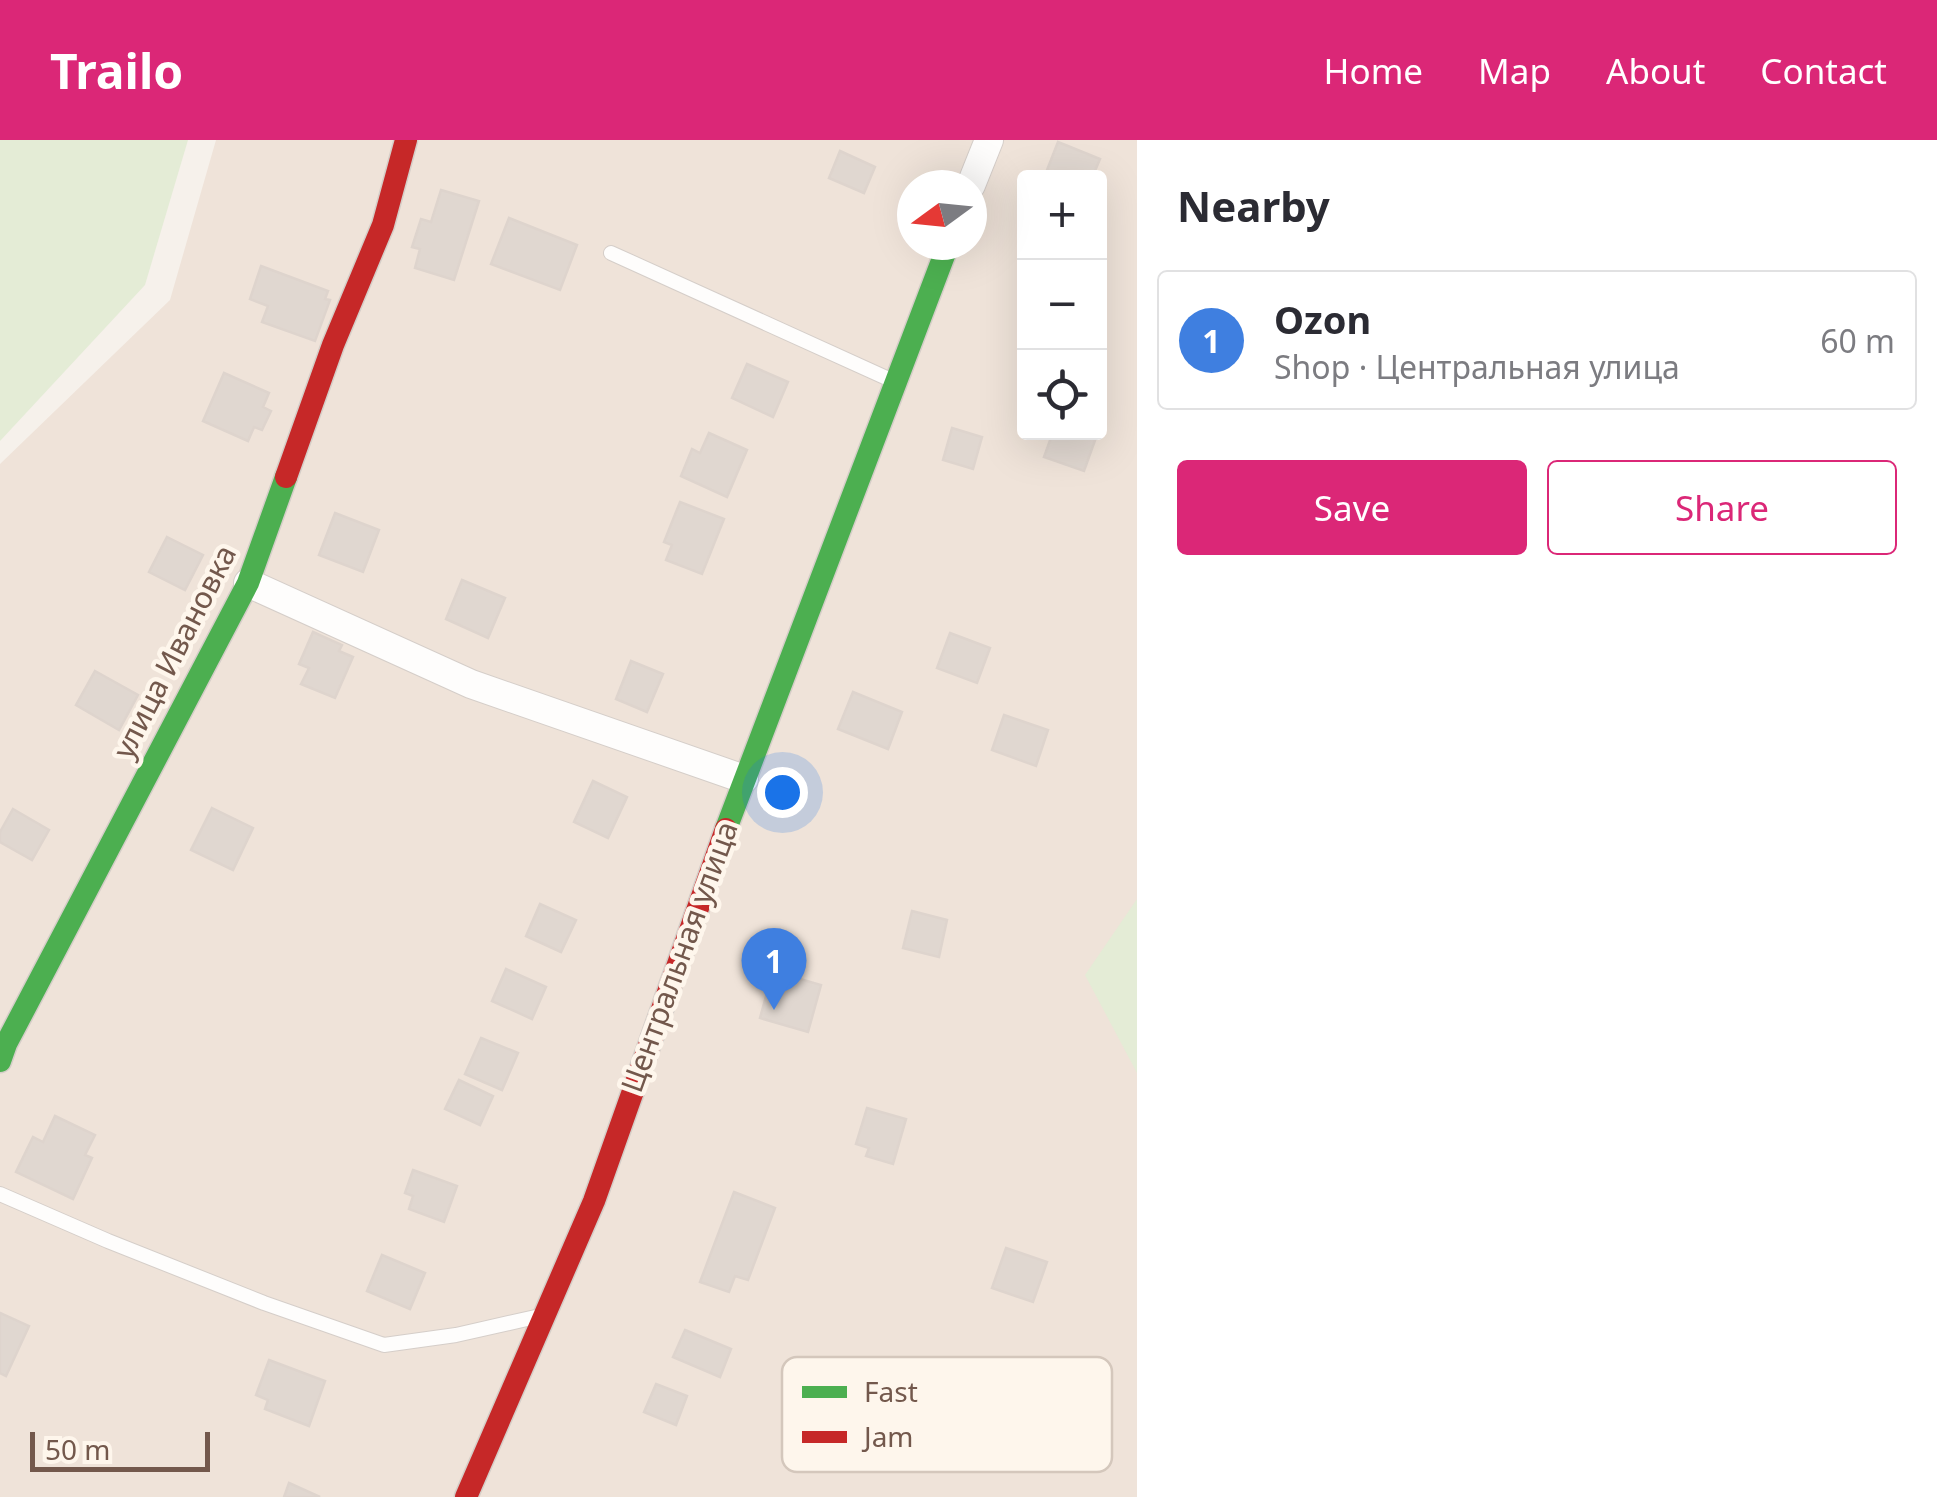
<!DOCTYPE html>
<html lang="en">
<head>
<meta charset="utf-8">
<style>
  body { margin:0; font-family:"Noto Sans",sans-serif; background:#f2f2f3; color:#2b2b33 }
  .controls { position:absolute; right:30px; top:30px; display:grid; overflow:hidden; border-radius:10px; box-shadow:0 10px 40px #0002 }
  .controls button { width:90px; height:90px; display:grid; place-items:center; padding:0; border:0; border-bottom:2px solid #e1e1e2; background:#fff; color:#2b2b33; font:50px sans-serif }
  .compass { position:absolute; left:897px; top:30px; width:90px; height:90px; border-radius:50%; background:#fff; box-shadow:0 10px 40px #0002; rotate:255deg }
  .scale { position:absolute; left:30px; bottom:25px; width:180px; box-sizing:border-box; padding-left:10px; border:5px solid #73584c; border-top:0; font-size:28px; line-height:35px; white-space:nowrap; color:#73584c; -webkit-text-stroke:8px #fef6ec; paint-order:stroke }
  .you { position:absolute; left:782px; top:652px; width:35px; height:35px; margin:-25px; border:8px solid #fff; border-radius:50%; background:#1a73e8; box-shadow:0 0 0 15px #1a73e833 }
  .badge { display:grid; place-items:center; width:65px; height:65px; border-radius:50%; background:#db2777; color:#fff; font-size:32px; font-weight:700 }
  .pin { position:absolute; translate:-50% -82px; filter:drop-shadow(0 2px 5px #0008) }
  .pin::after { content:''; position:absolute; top:52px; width:35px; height:30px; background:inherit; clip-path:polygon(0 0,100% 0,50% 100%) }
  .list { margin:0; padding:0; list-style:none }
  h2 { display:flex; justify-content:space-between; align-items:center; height:130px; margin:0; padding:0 40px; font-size:42px }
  h2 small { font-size:32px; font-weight:400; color:#7c7c81 }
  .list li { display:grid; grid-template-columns:65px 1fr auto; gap:30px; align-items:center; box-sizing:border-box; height:140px; margin:0 20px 20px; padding:0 20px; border:2px solid #e1e1e2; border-radius:10px }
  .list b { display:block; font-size:38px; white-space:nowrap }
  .list p { margin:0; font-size:32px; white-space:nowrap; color:#7c7c81 }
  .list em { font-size:32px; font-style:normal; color:#7c7c81 }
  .actions { display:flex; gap:20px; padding:30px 40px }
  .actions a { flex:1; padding:22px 0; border:2px solid #db2777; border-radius:10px; text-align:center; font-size:35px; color:#db2777 }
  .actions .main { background:#db2777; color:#fff }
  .icon { flex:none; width:55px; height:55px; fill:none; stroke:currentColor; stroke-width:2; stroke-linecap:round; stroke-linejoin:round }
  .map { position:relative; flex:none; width:1137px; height:1357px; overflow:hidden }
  header { display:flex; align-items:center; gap:60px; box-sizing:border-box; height:140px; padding:0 50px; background:#db2777; color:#fff }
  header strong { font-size:48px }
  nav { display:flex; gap:55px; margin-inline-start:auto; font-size:35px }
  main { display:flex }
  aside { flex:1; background:#fff }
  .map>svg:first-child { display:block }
  .residential { fill:#efe3d9; fill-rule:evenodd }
  .green { fill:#e4ecd6 }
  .building { fill:#e0d7d0; stroke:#ded4cd; stroke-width:2.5 }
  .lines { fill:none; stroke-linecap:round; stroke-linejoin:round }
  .lane-casing { stroke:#d5cec9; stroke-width:16 }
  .street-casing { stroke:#d5cec9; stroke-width:30 }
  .fast-casing { stroke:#d5cec8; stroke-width:25 }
  .jam-casing { stroke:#d5cec8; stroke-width:25 }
  .lane { stroke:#fefdfc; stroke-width:14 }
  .street { stroke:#fefdfc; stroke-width:28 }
  .fast { stroke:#4caf50; stroke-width:22 }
  .jam { stroke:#c62828; stroke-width:22 }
  .labels { text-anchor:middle; stroke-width:9; stroke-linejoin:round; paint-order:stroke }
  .street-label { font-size:30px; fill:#73584c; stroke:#fef6ec }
  .key { fill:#fef6ec; stroke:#d4c7bc; stroke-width:2.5 }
  .key-label { font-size:28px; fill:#73584c }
</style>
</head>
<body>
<header>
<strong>Trailo</strong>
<nav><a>Home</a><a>Map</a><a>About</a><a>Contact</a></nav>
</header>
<main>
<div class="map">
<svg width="1137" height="1357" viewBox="0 0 1137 1357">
  <rect width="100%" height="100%" fill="#f6f1eb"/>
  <path class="residential" d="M216,0h921v1357h-1137v-1033l170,-164zM1024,38h76v254h-76zM912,45h60v60h-60z"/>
  <g class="green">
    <path d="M0,0h188l-43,145 -145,156z"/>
    <path d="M1137,759v174l-52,-98z"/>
  </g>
  <g class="building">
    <path d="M1058,2l42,17 -8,19h-27l-18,-8z"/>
    <path d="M840,11l35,16 -11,26 -35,-15z"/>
    <path d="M441,50l38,11 -25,79 -39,-12 5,-19 -8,-2 9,-28 10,3z"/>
    <path d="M509,78l68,27 -17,45 -69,-26z"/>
    <path d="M261,126l67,25 -3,8 5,1 -15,41 -53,-19 6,-16 -18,-7z"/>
    <path d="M747,224l41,18 -15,35 -41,-19z"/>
    <path d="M224,233l45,20 -6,14 8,4 -9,19 -8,-3 -6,14 -45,-20z"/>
    <path d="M952,288l30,9 -9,32 -30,-9z"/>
    <path d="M1053,292h37l7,3 -13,36 -40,-14z"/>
    <path d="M709,293l38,17 -20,47 -46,-21 11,-27 8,4z"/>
    <path d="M680,362l44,17 -22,55 -36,-14 6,-15 -8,-3z"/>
    <path d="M335,373l44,17 -16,42 -44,-17z"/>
    <path d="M167,397l36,18 -18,35 -36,-18z"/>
    <path d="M462,440l43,18 -17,40 -42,-19z"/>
    <path d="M313,492l29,13 -3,6 14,6 -18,41 -34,-14 8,-16 -10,-4z"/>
    <path d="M950,493l40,15 -13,35 -40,-15z"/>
    <path d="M631,521l32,13 -16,38 -31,-13z"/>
    <path d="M95,531l43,24 -19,35 -43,-25z"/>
    <path d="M853,552l49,20 -14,37 -50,-20z"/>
    <path d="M1004,575l44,15 -12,36 -44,-16z"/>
    <path d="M593,641l34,16 -19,41 -34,-16z"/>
    <path d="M212,668l41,20 -20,42 -42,-20z"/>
    <path d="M13,669l36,21 -17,30 -32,-18v-10z"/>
    <path d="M540,764l36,16 -15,32 -35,-16z"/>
    <path d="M912,771l35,9 -8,37 -36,-9z"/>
    <path d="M506,829l40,18 -14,32 -40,-18z"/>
    <path d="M773,831l48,14 -13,47 -48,-14z"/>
    <path d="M481,898l37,15 -16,37 -37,-16z"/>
    <path d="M459,940l34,16 -13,29 -35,-16z"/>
    <path d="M867,968l39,11 -13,45 -27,-8 3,-8 -13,-4z"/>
    <path d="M55,976l40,19 -10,20 7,3 -19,41 -57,-27 17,-35 10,5z"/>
    <path d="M413,1030l44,16 -13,36 -35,-13 4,-13 -8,-3z"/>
    <path d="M734,1052l41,16 -27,72 -13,-4 -6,16 -29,-10z"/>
    <path d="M1006,1108l41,14 -14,40 -41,-14z"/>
    <path d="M382,1115l43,18 -15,36 -43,-18z"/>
    <path d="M0,1173l29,13 -23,50 -6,-3z"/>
    <path d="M685,1190l46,19 -11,28 -47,-20z"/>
    <path d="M269,1220l56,21 -16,45 -44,-17 3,-9 -12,-5z"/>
    <path d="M656,1244l31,12 -11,29 -32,-13z"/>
    <path d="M289,1343l31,14h-36z"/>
  </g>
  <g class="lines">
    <g class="lane-casing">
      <g id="lane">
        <path d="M611,113l280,127"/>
        <path d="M0,1054l108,47 156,62 120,42 72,-10 84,-19"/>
      </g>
    </g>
    <g class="street-casing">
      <g id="street">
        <path d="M971,45l18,-45"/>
        <path d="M248,443l223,101 273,95"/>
      </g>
    </g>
    <g class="fast-casing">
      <g id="fast">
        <path d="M726,689l222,-584"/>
        <path d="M0,921l6,-17 242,-461 38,-106"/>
      </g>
    </g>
    <g class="jam-casing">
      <g id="jam">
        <path d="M286,337l47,-132 50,-120 23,-85"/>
        <path d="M466,1357l128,-296 132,-372"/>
      </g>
    </g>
    <use href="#lane" class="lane"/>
    <use href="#street" class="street"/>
    <use href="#fast" class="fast"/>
    <use href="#jam" class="jam"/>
  </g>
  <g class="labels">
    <g class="street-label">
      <text transform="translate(175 512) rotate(-63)" y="10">улица Ивановка</text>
      <text transform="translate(680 817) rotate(-70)" y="10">Центральная улица</text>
    </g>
  </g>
  <rect x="782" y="1217" width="330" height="115" rx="15" class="key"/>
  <rect x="802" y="1246" width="45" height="12" fill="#4caf50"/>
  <rect x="802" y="1291" width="45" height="12" fill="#c62828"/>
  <g class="key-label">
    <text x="864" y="1262">Fast</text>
    <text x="864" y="1307">Jam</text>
  </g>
</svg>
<div class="controls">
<button>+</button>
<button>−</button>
<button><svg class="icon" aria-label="locate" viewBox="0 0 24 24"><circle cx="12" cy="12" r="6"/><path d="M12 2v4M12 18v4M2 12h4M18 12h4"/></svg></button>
</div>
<svg class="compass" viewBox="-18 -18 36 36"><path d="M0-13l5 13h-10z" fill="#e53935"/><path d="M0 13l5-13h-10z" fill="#7c7c81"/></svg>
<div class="scale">50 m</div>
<div class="you"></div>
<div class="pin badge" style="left:774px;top:870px;background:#3f7fe0">1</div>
</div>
<aside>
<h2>Nearby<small></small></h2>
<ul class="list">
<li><span class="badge" style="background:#3f7fe0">1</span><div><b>Ozon</b><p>Shop · Центральная улица</p></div><em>60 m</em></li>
</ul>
<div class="actions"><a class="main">Save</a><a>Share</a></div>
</aside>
</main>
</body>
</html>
